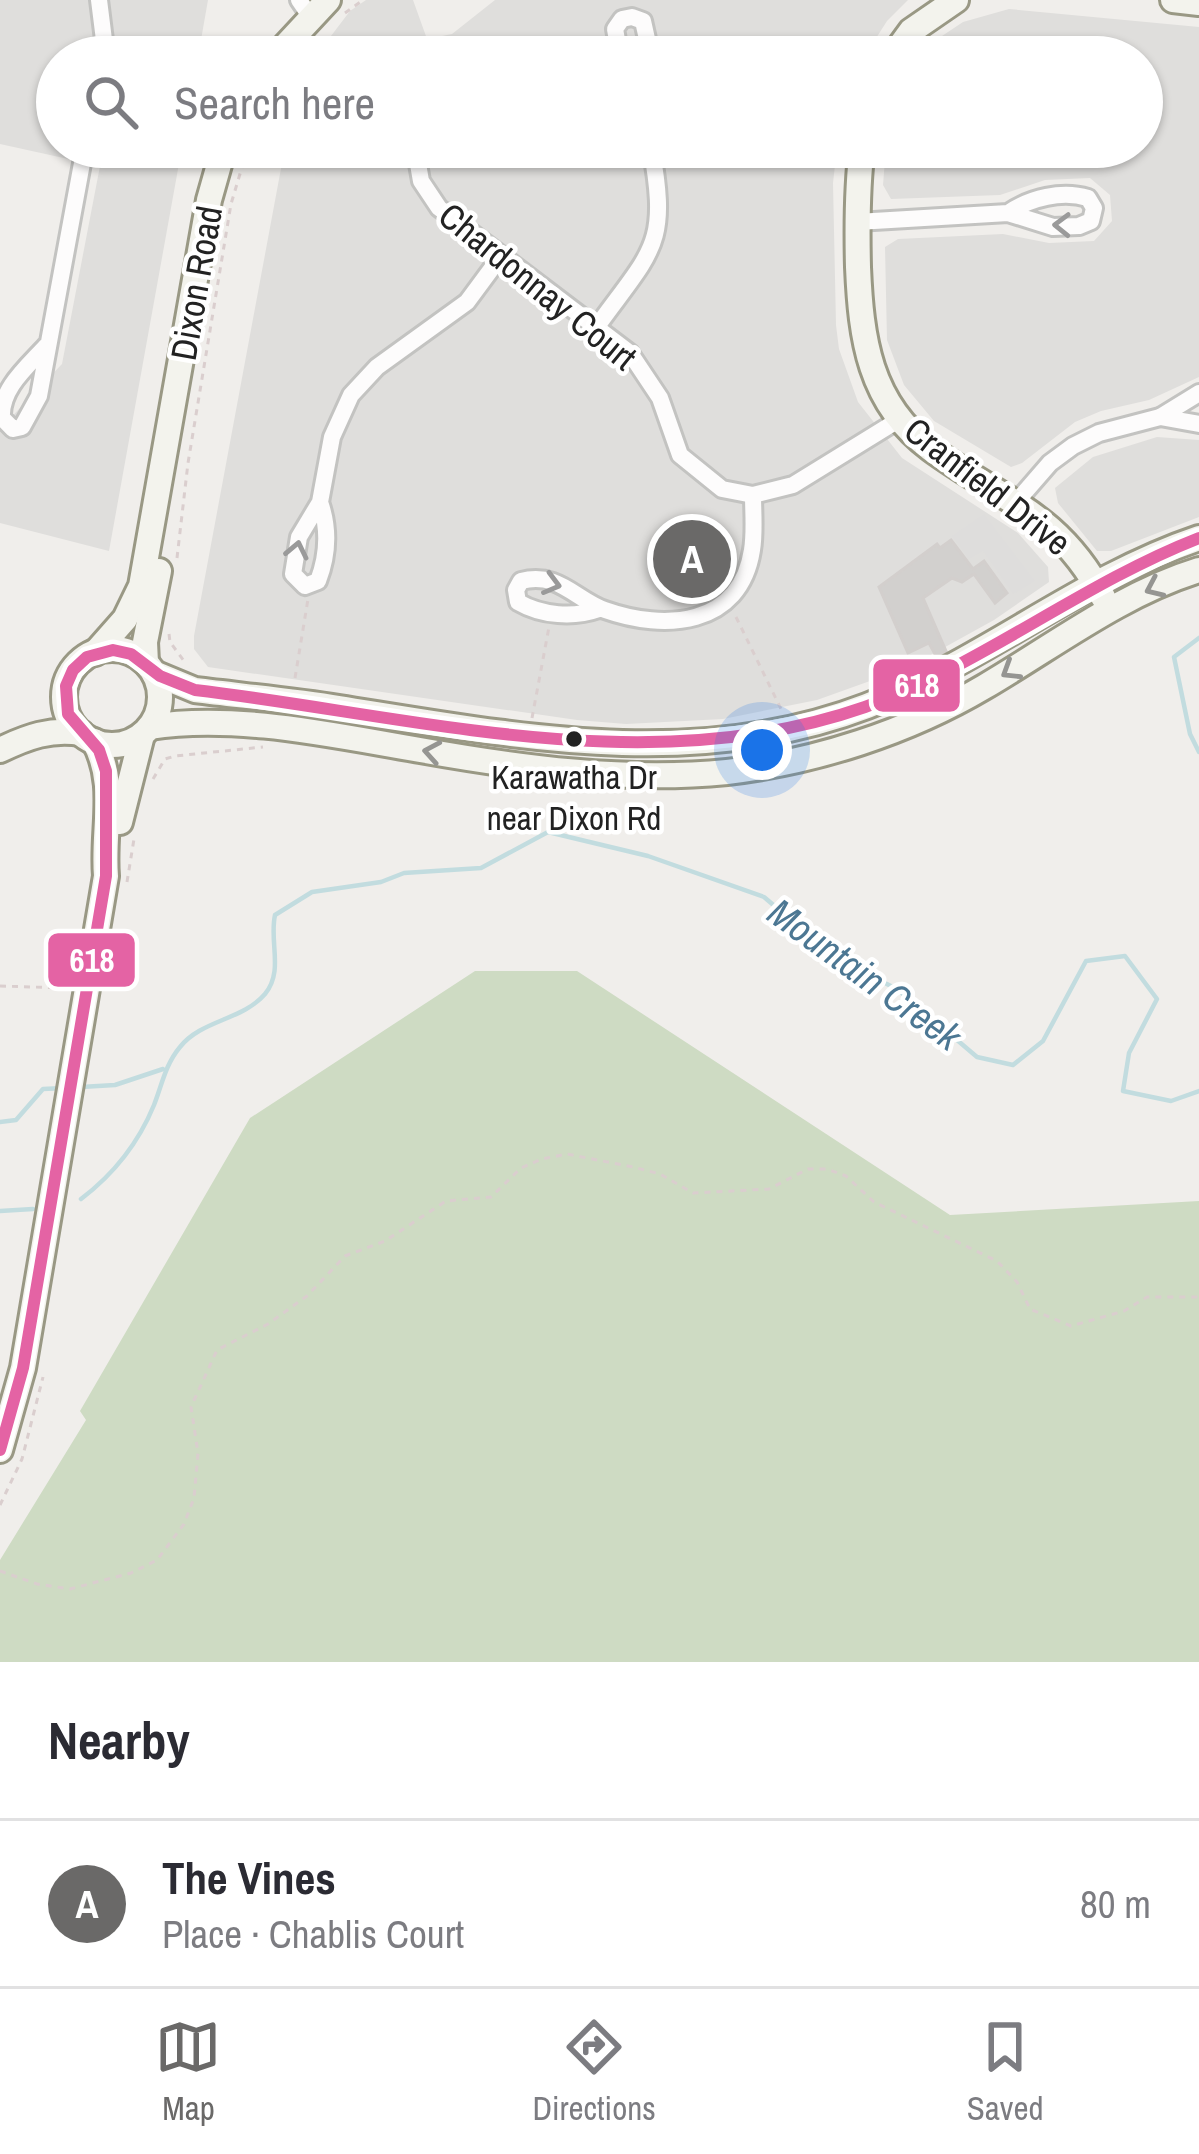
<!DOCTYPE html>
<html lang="en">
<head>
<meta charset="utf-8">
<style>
  body { margin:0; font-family:"Archivo Narrow",sans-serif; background:#f2f2f3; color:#2b2b33 }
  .you { position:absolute; left:762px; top:750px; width:42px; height:42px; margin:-30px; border:9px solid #fff; border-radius:50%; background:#1a73e8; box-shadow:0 0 0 18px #1a73e833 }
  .badge { display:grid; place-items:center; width:78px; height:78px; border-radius:50%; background:#6a6968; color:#fff; font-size:39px; font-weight:700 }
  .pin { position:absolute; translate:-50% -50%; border:6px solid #fff; box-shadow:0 3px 12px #0006 }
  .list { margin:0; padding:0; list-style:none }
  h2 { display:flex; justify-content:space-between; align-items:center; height:156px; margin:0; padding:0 48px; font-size:51px }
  h2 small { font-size:39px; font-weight:400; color:#7c7c81 }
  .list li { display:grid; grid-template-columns:78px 1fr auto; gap:36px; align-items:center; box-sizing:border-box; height:168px; padding:0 48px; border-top:3px solid #e1e1e2 }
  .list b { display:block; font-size:45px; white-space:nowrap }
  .list p { margin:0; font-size:39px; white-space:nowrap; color:#7c7c81 }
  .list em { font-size:39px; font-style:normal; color:#7c7c81 }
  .icon { flex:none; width:66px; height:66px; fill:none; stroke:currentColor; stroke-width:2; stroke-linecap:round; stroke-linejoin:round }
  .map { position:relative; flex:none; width:1199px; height:1662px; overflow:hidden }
  .search { position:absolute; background:#fff; box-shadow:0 3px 9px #0004; left:36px; right:36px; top:36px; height:132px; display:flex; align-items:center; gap:30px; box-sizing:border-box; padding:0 42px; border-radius:66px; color:#7c7c81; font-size:45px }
  .sheet { height:324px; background:#fff }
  nav { display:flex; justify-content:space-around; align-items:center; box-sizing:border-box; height:168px; border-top:3px solid #e1e1e2; background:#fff; font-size:33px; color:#7c7c81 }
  nav a { display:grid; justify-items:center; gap:6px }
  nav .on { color:#6a6968 }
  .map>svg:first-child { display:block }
  .residential { fill:#dfdedc }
  .forest { fill:#cedbc3 }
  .parking { fill:#dedddc }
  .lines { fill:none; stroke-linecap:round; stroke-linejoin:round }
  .stream { stroke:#c2dcdf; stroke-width:4.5 }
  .building { fill:#d2d0ce; stroke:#d3cfcd; stroke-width:3 }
  .street-casing { stroke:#c3c3c1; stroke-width:22 }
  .secondary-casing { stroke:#999884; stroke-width:30 }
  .path { stroke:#dacece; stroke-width:3; stroke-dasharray:6 6; stroke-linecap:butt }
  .street { stroke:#fdfcfc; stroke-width:16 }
  .secondary { stroke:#f3f3ed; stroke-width:24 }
  .bus-1-casing { stroke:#fff; stroke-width:21 }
  .bus-1 { stroke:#e463a4; stroke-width:12 }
  .oneway { stroke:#9a9a9a }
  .oneway2 { stroke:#959592 }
  .bus-dot { fill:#222; stroke:#fff; stroke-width:4.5 }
  .labels { text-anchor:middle; stroke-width:9; stroke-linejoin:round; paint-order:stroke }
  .bus-label { font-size:33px; fill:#222; stroke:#fff }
  .street-label { font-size:36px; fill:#222; stroke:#fff }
  .water-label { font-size:39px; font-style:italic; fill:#4c7793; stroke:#fff }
  .line-badge { stroke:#fff; stroke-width:4.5 }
  .badge-label { font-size:33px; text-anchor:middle; font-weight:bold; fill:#fff }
</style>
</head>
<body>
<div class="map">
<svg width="1199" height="1662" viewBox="0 0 1199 1662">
  <rect width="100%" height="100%" fill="#f0eeeb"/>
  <g class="residential">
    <path d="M0,0h208l-10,57h-141v90h125l-73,404 -109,-28v-94l62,-65 38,-198 -100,-22z"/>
    <path d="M366,0h47l14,39 25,-5 43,-34h413l-21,21 -23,36h-549l35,-46z"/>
    <path d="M1009,9l190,18v350l-50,23 -48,11 -26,11 -53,41 -11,4 -77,-46 -30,-36 -17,-45 -2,-93 13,-8 105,-5 46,9 45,-2 18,-20 -2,-26 -20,-17 -45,2 -45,15 -109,4 -8,-14 3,-38h256v-90h-220l20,-21 21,-14z"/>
    <path d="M285,147h552l-4,36 3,142 3,24 19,53 44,56 116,75 30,34 1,15 -55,38 -85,47 -92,33 -94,19 -97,5 -49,-4 -369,-53 -14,-18v-13z"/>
    <path d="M1157,437l42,3v77l-88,34h-14l-39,-48 -3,-15 38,-31z"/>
  </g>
  <path class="forest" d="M475,971h102l373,244 249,-14v461h-1199v-102l86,-140 -6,-9 170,-293z"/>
  <path class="parking" d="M984,514l51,67 -22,13 -30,-43 -14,8 -17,-23z"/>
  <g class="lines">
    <g class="stream">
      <path d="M1199,638l-25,19 16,77 9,18"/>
      <path d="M81,1087l34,-2 48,-16"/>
      <path d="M0,1122l16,-2 27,-31 21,-1"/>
      <path d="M81,1199c33,-25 57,-55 73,-94 8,-20 11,-40 26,-58 21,-27 63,-27 85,-53 19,-23 4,-52 10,-79l37,-23 69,-10 23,-9 77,-5 67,-36 100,24 116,41 74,63 59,29 80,68 36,8 30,-24 43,-80 39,-5 32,43 -28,54 -6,38 48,10 28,-10"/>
      <path d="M0,1211l33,-2"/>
    </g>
  </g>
  <g class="building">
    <path d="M681,519l18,4 -1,4 22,8 -12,39 -7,-2 -4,18 -30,-7z"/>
    <path d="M951,540l22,29 11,-8 23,32 -12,10 -21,-29 -12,8 -10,-4 -29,20 23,53 -10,5 -7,-13 -21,10 -29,-66 58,-43 3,4z"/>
  </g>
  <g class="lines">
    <g class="street-casing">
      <g id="street">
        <path d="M99,0l5,40 -3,17"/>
        <path d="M299,0l11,16"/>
        <path d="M436,57l7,-3 12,3"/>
        <path d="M620,57l-5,-28 7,-10 10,-2 11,4 8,36"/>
        <path d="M415,147l6,34 18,27 191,145 30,45 20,57 42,34 31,6 40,-10 107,-66"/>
        <path d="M857,222l151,-9 45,14 26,-1 12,-5 3,-13 -6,-10c-26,-8 -58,0 -80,15"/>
        <path d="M598,325c55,-76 71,-80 53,-178"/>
        <path d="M46,346c-19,21 -46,43 -44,72l11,11 9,-2 17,-31 46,-249"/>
        <path d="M1160,417l39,7"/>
        <path d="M1017,501l33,-38 23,-17 26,-13 61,-16 39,-24"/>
        <path d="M320,502c9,26 8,53 -2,79l-13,5 -12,-12 6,-37 21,-35 12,-65 19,-42 26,-28 90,-65 34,-46"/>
        <path d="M599,609c-25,9 -57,7 -81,-7l-2,-12 5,-9c37,-10 55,19 84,29 59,21 135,17 147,-60 3,-18 1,-37 1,-55"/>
      </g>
    </g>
    <g class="secondary-casing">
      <g id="secondary">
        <path d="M1173,0l26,3"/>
        <path d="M275,57l53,-57"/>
        <path d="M892,57l19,-26 45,-31"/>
        <path d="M862,147c-5,40 -5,80 -4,120 3,71 11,136 73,182 71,52 127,63 172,148"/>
        <circle cx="112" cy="697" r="48"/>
        <path d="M95,653l30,-34 16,-33 68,-386 15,-53"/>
        <path d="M146,663l-1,-21 14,-71"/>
        <path d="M154,673l41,17c48,6 96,10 144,18 176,28 356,64 528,-2 117,-45 213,-128 332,-168"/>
        <path d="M150,727c85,-14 186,9 270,23 101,18 205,32 307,22 88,-10 181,-40 257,-85 70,-41 137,-93 215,-117"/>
        <path d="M0,750c27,-13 51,-22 81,-17"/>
        <path d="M120,822l22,-87"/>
        <path d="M0,1450l23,-82 83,-492c-4,-47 12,-92 -12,-135"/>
      </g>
    </g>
    <g class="path">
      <path d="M345,13l18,-13"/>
      <path d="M177,558l11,-95 43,-259 17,-57"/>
      <path d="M736,617l46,94"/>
      <path d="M169,634l1,8 14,19"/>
      <path d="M295,678l13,-79"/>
      <path d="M532,718l17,-91"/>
      <path d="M153,779l12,-20 10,-3 88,-9"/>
      <path d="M127,882l7,-43"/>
      <path d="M0,986l64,2"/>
      <path d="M0,1505l22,-46 21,-82"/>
      <path d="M0,1571l37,13 33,5 61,-16 26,-13 27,-36 10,-26 4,-45 -7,-46 26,-57 51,-26 39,-28 38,-40 40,-15 61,-40 45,-4 30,-29 21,-9 25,-5 66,13 27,7 33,19 76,-4 39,-20h19l19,7 28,26 123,59 20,21 13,27 41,17 53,-15 23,-14h52"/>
    </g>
    <use href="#street" class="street"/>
    <use href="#secondary" class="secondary"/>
    <g class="bus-1-casing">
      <path id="bus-1" d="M0,1450l23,-82 83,-492v-105l-7,-21 -31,-36 -2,-28 7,-16 14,-13 26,-7 18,4 29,22 35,14c220,26 453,93 670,17 115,-41 216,-123 334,-169"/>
    </g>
    <use href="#bus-1" class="bus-1"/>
  </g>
  <defs><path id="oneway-chevron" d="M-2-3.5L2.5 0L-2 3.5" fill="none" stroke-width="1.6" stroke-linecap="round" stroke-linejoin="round" transform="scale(3)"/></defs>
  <g class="oneway">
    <use href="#oneway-chevron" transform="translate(1062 225) rotate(-179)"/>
    <use href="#oneway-chevron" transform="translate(297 550) rotate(-78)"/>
    <use href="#oneway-chevron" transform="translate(552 584) rotate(15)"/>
  </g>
  <g class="oneway2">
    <use href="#oneway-chevron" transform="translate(1154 588) rotate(156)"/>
    <use href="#oneway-chevron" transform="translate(1010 671) rotate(148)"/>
    <use href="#oneway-chevron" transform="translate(432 752) rotate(-170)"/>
  </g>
  <circle class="bus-dot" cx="574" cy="739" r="10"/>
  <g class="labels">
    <g class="bus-label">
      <text x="574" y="789">Karawatha Dr<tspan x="574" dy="41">near Dixon Rd</tspan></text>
    </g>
    <g class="street-label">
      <text transform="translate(196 283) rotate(-80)" y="13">Dixon Road</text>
      <text transform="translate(538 286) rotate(39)" y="13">Chardonnay Court</text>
      <text transform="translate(988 486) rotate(38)" y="13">Cranfield Drive</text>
    </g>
    <g class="water-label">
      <text transform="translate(865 974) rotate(36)" y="14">Mountain Creek</text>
    </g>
  </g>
  <g class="line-badge">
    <rect x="871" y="657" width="91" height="57" rx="12" fill="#e463a4"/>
    <rect x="46" y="931" width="91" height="58" rx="12" fill="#e463a4"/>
  </g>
  <g class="badge-label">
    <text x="917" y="697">618</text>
    <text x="92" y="972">618</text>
  </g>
</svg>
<div class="you"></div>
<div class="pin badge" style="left:692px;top:559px">A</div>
<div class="search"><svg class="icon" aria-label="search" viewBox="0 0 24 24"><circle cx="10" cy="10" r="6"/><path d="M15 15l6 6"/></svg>Search here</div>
</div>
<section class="sheet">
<h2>Nearby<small></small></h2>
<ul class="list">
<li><span class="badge">A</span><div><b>The Vines</b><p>Place · Chablis Court</p></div><em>80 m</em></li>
</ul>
</section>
<nav>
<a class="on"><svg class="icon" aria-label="map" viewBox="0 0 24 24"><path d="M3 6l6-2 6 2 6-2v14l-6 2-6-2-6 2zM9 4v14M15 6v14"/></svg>Map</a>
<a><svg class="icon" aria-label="directions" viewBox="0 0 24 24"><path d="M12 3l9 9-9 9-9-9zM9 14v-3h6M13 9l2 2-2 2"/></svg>Directions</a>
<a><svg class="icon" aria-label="saved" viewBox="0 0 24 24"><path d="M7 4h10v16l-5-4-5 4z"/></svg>Saved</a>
</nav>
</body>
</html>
